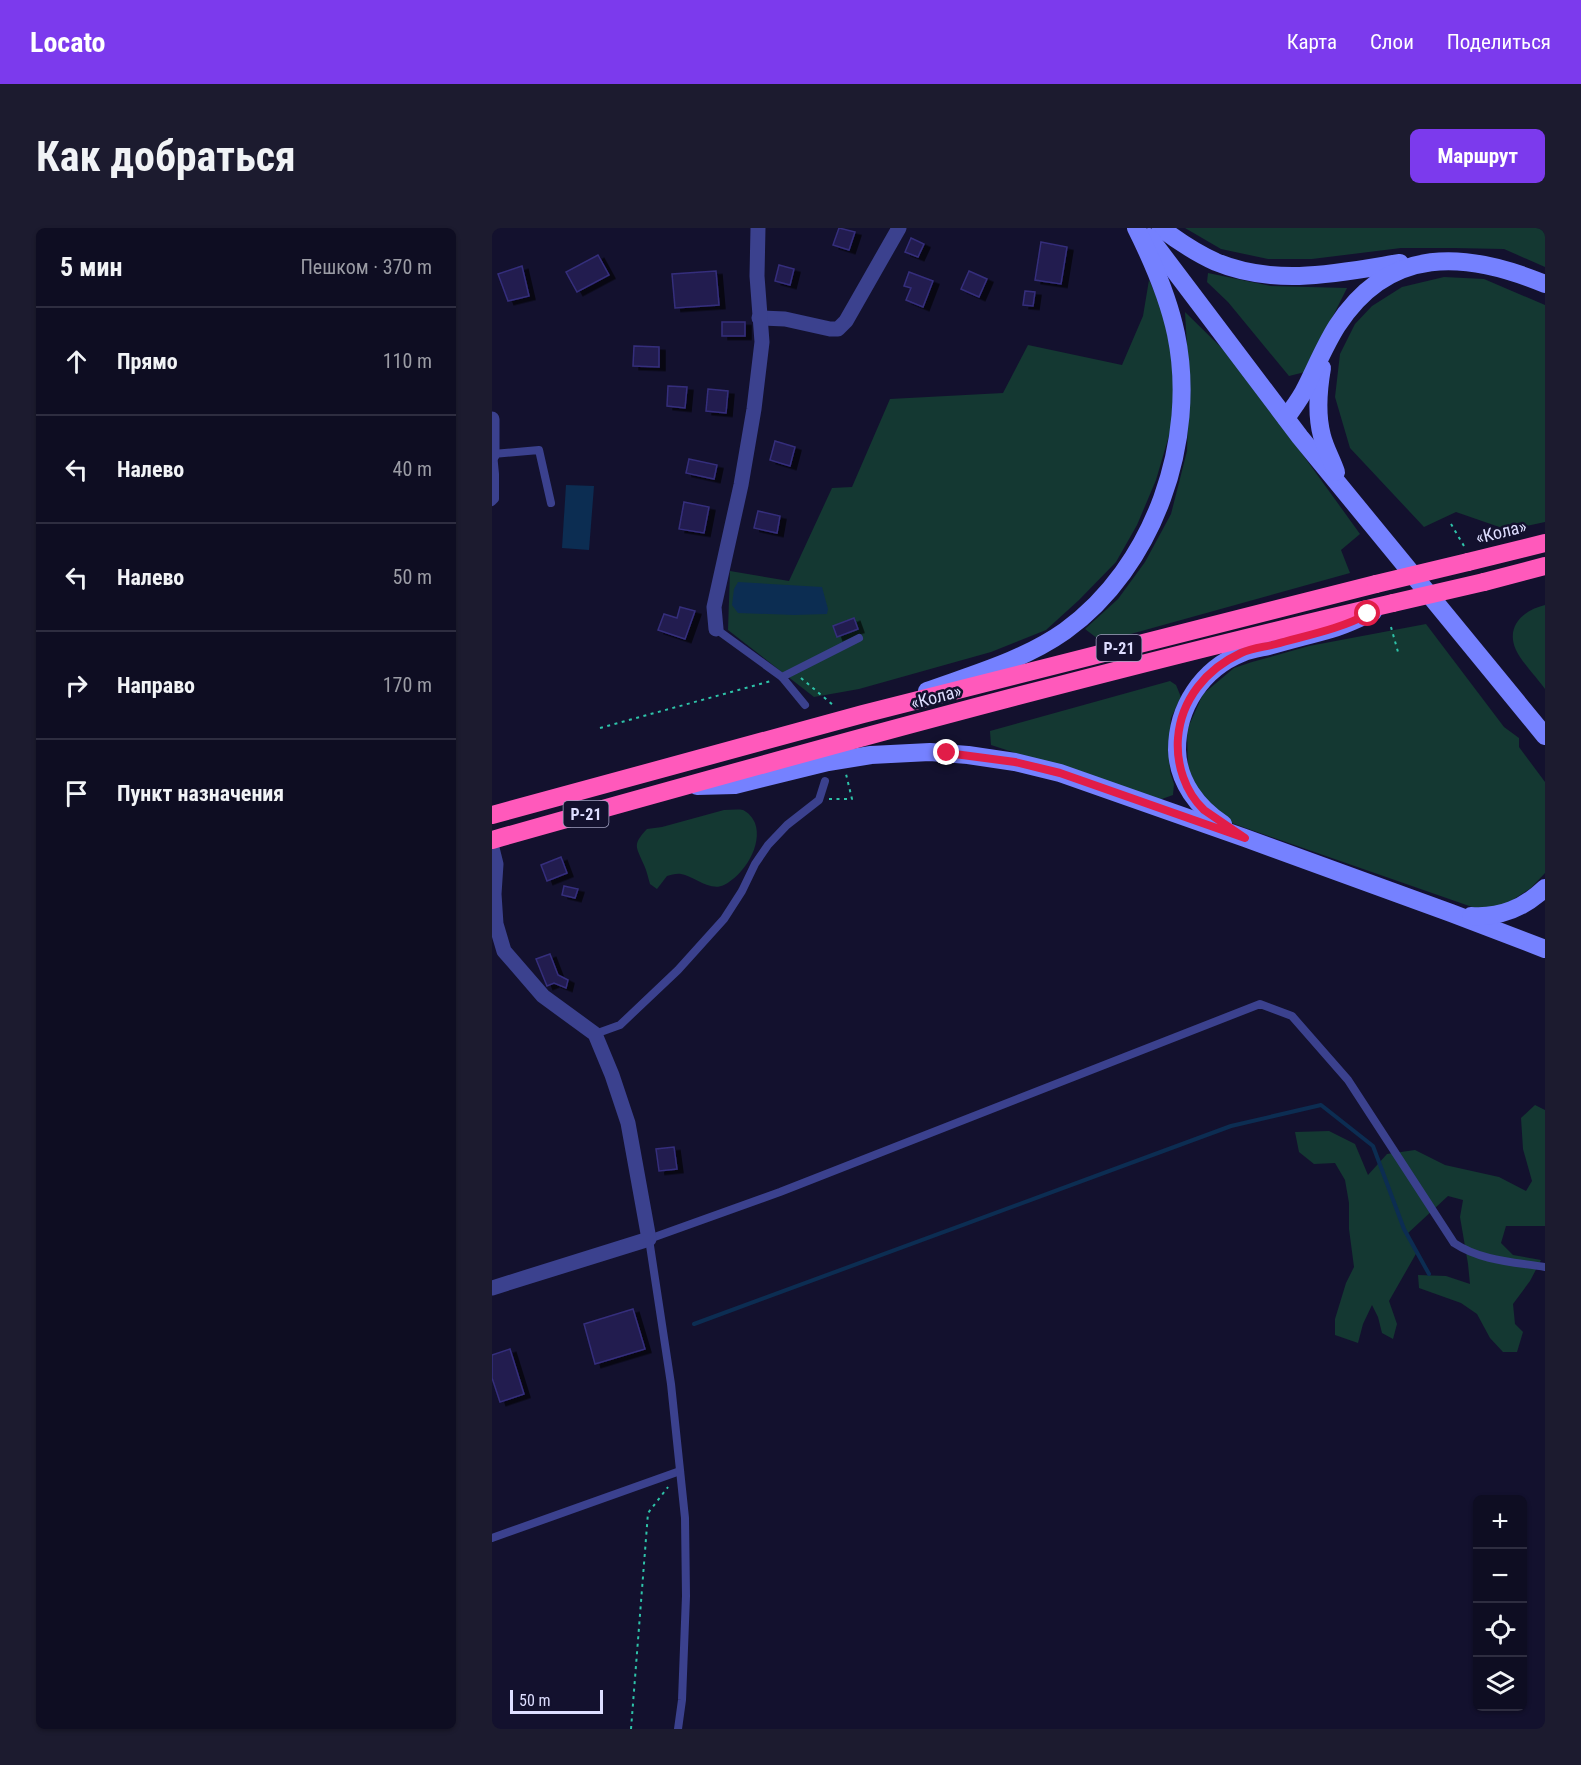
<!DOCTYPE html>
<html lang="ru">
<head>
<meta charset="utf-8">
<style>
  body { margin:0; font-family:"Roboto Condensed",sans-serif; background:#1c1b2f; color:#f1f3f6 }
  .controls { position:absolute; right:18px; bottom:18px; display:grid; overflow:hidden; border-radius:9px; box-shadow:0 2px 4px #0004 }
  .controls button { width:54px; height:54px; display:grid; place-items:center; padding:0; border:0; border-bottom:2px solid #2e2d40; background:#0e0d22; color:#f1f3f6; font:30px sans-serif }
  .scale { position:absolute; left:18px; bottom:15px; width:93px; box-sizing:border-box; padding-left:6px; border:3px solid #dedeff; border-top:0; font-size:16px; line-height:21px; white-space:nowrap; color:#dedeff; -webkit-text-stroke:4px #13112e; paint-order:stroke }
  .stop { position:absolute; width:18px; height:18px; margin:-14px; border:4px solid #e11d48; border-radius:50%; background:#fff }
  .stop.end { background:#e11d48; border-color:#fff; box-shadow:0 2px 6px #0008 }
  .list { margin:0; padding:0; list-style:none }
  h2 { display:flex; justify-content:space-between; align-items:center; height:78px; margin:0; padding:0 24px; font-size:26px }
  h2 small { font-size:20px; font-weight:400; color:#9b9ca5 }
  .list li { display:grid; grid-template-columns:39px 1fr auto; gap:18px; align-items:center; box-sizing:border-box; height:108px; padding:0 24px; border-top:2px solid #2e2d40 }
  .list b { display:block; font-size:22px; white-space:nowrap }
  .list em { font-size:20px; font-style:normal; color:#9b9ca5 }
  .icon { flex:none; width:33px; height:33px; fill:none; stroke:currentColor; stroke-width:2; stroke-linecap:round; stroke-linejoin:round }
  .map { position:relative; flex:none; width:1053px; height:1501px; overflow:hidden; border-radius:9px }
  header { display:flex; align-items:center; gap:36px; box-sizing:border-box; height:84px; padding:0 30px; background:#7c3aed; color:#fff }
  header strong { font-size:28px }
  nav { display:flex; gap:33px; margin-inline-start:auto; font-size:21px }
  .intro { display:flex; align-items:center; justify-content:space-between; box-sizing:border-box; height:144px; padding:0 36px }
  h1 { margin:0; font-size:42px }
  .button { padding:15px 27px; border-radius:9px; background:#7c3aed; color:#fff; font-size:21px; font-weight:700 }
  main { display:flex; gap:36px; padding:0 36px }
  aside { flex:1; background:#0e0d22; border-radius:9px; box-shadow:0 2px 4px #0004 }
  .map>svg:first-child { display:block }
  .green { fill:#143832 }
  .water { fill:#0c2d52 }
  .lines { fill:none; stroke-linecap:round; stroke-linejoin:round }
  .stream { stroke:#0c2d52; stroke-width:4 }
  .building { fill:#211d4f; stroke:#352e7c; stroke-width:1.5; filter:url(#shadow) }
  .path { stroke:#2ec3a9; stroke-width:2; stroke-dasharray:3 4.5; stroke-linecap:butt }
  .lane { stroke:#3b418e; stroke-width:8 }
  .street { stroke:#3b418e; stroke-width:15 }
  .secondary { stroke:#7581ff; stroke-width:18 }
  .highway { stroke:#ff59bb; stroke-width:18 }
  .highway-bridge { stroke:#ff59bb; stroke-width:18 }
  .route { stroke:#e11d48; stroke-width:8 }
  .labels { text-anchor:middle; stroke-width:5; stroke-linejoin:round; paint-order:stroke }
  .shield { fill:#13112e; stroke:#a1a0c0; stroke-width:1.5 }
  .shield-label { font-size:16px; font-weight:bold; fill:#dedeff }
  .street-label { font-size:18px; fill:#dedeff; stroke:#13112e }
</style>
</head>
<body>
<header>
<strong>Locato</strong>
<nav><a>Карта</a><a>Слои</a><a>Поделиться</a></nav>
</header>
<div class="intro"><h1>Как добраться</h1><a class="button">Маршрут</a></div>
<main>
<aside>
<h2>5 мин<small>Пешком · 370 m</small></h2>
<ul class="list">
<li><svg class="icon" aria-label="ahead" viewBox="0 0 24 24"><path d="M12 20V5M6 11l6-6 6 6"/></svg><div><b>Прямо</b></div><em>110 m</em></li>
<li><svg class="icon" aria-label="left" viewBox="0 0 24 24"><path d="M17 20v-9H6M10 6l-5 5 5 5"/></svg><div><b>Налево</b></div><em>40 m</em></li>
<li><svg class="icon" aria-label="left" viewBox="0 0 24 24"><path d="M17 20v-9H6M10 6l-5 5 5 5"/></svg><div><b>Налево</b></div><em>50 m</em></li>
<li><svg class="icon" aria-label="right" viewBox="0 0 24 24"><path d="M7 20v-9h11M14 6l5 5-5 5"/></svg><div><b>Направо</b></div><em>170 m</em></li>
<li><svg class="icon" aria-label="arrive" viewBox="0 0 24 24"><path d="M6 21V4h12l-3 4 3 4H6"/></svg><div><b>Пункт назначения</b></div></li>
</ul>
</aside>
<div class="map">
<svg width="1053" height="1501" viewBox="0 0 1053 1501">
  <defs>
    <filter id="shadow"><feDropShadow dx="6" dy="3.5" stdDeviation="0" flood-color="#0009"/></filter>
  </defs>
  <rect width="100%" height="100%" fill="#13112e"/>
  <g class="green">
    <path d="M693,0h360v39l-41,-18 -51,-1h-52l-89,11h-44l-47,-10z"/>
    <path d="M716,45l63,13 76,2 -42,84 -16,4 -61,-74 -21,-20z"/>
    <path d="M952,49l40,2 61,26v217l-37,8 -52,-18 -32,15 -74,-79 -15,-51 5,-43 15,-30 17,-18 30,-19z"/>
    <path d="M657,52l16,36 10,43 -2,63 -17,58 -19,45 -21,37 -37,38 -33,30 -55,22 -132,37 -45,8 -86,-67 2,-59 59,10 43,-93 20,-1 38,-88 113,-6 25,-48 94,20 21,-49z"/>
    <path d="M693,84l51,50 124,172 -19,16 9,23 -248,69 -17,-13 33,-30 27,-37 26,-48 16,-63 2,-69z"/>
    <path d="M1053,377v84c-8,-11 -24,-28 -29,-39 -11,-24 8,-40 29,-45z"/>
    <path d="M934,396l78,103 15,11v9l26,35v91l-14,15 -28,18 -28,2 -255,-89 -22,-25 -10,-22 -1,-42 16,-36 31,-26 18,-6 57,-16z"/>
    <path d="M678,453l6,4 5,12 -10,21 -2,25 1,29 4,12 -1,11 -14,5 -168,-55 -1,-14z"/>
    <path d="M232,582c6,0 13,-1 19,0 6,3 9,7 12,13 8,22 -11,52 -31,62 -14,7 -30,-9 -43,-11 -4,-1 -10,1 -14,2l-10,13 -7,-5c-2,-6 -3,-13 -6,-19 -8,-19 -12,-20 3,-36l15,-2z"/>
    <path d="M1043,877l10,5v116h-39l-5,17 12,12 28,5 -11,21 -17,23 2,20 8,8 -6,20h-14l-13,-14 -13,-24 -16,-11 -42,-15 -1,-13 28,1 24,8 -2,-20 -8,-47 3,-17 -15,-4 -41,38 10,18 -28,49 8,23 -4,15 -11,-6 -4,-16 -6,-12 -9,19 -5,19 -23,-8v-16l11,-36 8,-16 -5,-38v-26l-4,-23 -10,-17 -21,1 -15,-12 -4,-20 34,-1 26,13 13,31 19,-21 28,-4 30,15 54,12 27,14 6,-10 -9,-32 -2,-31z"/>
  </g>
  <g class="water">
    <path d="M74,257l28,1 -5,64 -27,-2z"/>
    <path d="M246,354l84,5 6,22 -1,5 -33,1 -56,-2 -6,-8 2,-16z"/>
  </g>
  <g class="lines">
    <path class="stream" d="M202,1096l537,-198 90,-21 52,41 31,83 25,45"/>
  </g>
  <g class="building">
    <path d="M347,0l16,4 -6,18 -16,-5z"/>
    <path d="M419,10l13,6 -6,13 -13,-5z"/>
    <path d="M549,14l26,5 -6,37 -26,-4z"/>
    <path d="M106,27l11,20 -32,17 -11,-20z"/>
    <path d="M287,37l15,4 -4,16 -15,-4z"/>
    <path d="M30,38l7,30 -21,5 -10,-27z"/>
    <path d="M224,43l3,34 -44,3 -3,-34z"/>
    <path d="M477,43l18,8 -8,18 -18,-8z"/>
    <path d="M417,44l24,9 -10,26 -17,-7 5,-12 -7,-2z"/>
    <path d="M533,63l10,1 -2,14 -10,-1z"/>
    <rect x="230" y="94" width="23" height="14"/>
    <path d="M142,118l25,1v20l-26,-1z"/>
    <path d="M176,158l19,1 -2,21 -18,-2z"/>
    <path d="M216,161l20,2 -2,22 -20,-2z"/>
    <path d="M283,213l20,6 -5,19 -20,-6z"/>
    <path d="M197,231l28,6 -3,14 -28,-6z"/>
    <path d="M192,274l25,5 -5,26 -25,-4z"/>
    <path d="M266,283l22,5 -3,17 -23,-5z"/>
    <path d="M188,379l15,4 -10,28 -27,-9 6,-16 13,4z"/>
    <path d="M362,390l4,11 -21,8 -4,-11z"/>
    <path d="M69,629l6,16 -20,8 -6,-16z"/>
    <path d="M72,658l14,3 -3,9 -13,-3z"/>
    <path d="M58,726l8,21 10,5 -2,8 -12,-5 -7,3 -11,-27z"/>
    <path d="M182,919l3,22 -18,2 -3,-22z"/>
    <path d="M141,1081l12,40 -50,15 -11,-40z"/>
    <path d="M18,1121l14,45 -24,8 -8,-24v-23z"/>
  </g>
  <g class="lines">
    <g class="path">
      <path d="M959,296l13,22"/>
      <path d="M899,399l7,25"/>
      <path d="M309,450l32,27"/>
      <path d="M108,500l171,-47"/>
      <path d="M337,571h23l-6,-25"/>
      <path d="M139,1501l17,-216 20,-26"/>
    </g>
    <g class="lane">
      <path d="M0,274l3,-3v-25l-2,-20 46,-4 12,53"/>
      <path d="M224,401l66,48 23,28"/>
      <path d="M290,449l77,-39"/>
      <path d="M103,806l25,-9 58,-55 46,-51 18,-28 13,-27 13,-19 19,-20 32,-25 6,-19"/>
      <path d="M0,1310l188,-67"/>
      <path d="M186,1501l4,-29 4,-104 -1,-78 -14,-134 -22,-145 131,-47 480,-188 32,12 56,64 106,163c27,18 60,19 91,24"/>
    </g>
    <g class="street">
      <path d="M267,90l26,1 45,10h8l8,-8 53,-93"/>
      <path d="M0,191v36"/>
      <path d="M224,401l-2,-22 27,-122 13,-76 8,-67 -5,-66 1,-48"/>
      <path d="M0,620l4,16 -2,30 2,30 8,27 39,45 52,38 17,41 16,48 21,116 -157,49"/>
    </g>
    <g class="secondary">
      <path d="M669,0c17,13 35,25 55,34 60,25 123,11 184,1"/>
      <path d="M657,9l151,200 245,299"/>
      <path d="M830,140c-4,23 -6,46 0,68 3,12 10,24 14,36"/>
      <path d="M794,190c7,-10 15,-20 20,-31 10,-20 19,-42 31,-61 52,-81 129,-75 208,-42"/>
      <path d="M435,463c47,-17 97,-31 138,-60 89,-64 133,-191 111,-297 -8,-38 -23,-72 -40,-106"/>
      <path d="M205,558l38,-1 93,-23 43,-7 59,-3 38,3 47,7 45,11 185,65 206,75 94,36"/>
      <path d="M731,596c-25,-16 -45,-42 -46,-74 0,-43 25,-81 65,-97 8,-4 18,-5 27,-7 20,-6 41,-11 62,-17 15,-4 28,-11 42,-17"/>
      <path d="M979,688c30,2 53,-8 74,-28"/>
    </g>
    <g class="highway">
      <path d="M976,334l77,-19"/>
      <path d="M992,354l61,-16"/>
      <path d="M0,587l371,-101 513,-130"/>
      <path d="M0,612c299,-84 598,-167 901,-237"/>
    </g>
    <g class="highway-bridge">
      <path d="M884,356l92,-22"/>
      <path d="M901,375l91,-21"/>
    </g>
  </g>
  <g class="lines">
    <path class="route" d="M455,525l68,9 45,11 185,65 -41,-28c-19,-18 -28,-46 -26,-72 3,-38 28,-69 63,-85 11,-5 24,-6 35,-9 32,-9 64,-15 92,-30"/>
  </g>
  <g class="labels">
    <g class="shield">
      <rect x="604.5" y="407" width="45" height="26" rx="4.5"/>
      <rect x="71.5" y="573" width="45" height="26" rx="4.5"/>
    </g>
    <g class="shield-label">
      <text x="627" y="426">Р-21</text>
      <text x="94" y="592">Р-21</text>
    </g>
    <g class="street-label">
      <text transform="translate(1009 304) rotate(-14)" y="6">«Кола»</text>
      <text transform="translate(444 469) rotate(-15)" y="6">«Кола»</text>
    </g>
  </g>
</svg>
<div class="controls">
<button>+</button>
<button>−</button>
<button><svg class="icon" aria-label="locate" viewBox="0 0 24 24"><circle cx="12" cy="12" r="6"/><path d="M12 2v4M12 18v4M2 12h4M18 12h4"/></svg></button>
<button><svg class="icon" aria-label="layers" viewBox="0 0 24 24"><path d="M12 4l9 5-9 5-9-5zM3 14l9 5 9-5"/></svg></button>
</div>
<div class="scale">50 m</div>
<div class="stop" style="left:876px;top:386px"></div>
<div class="stop end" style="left:455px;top:525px"></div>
</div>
</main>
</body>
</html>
